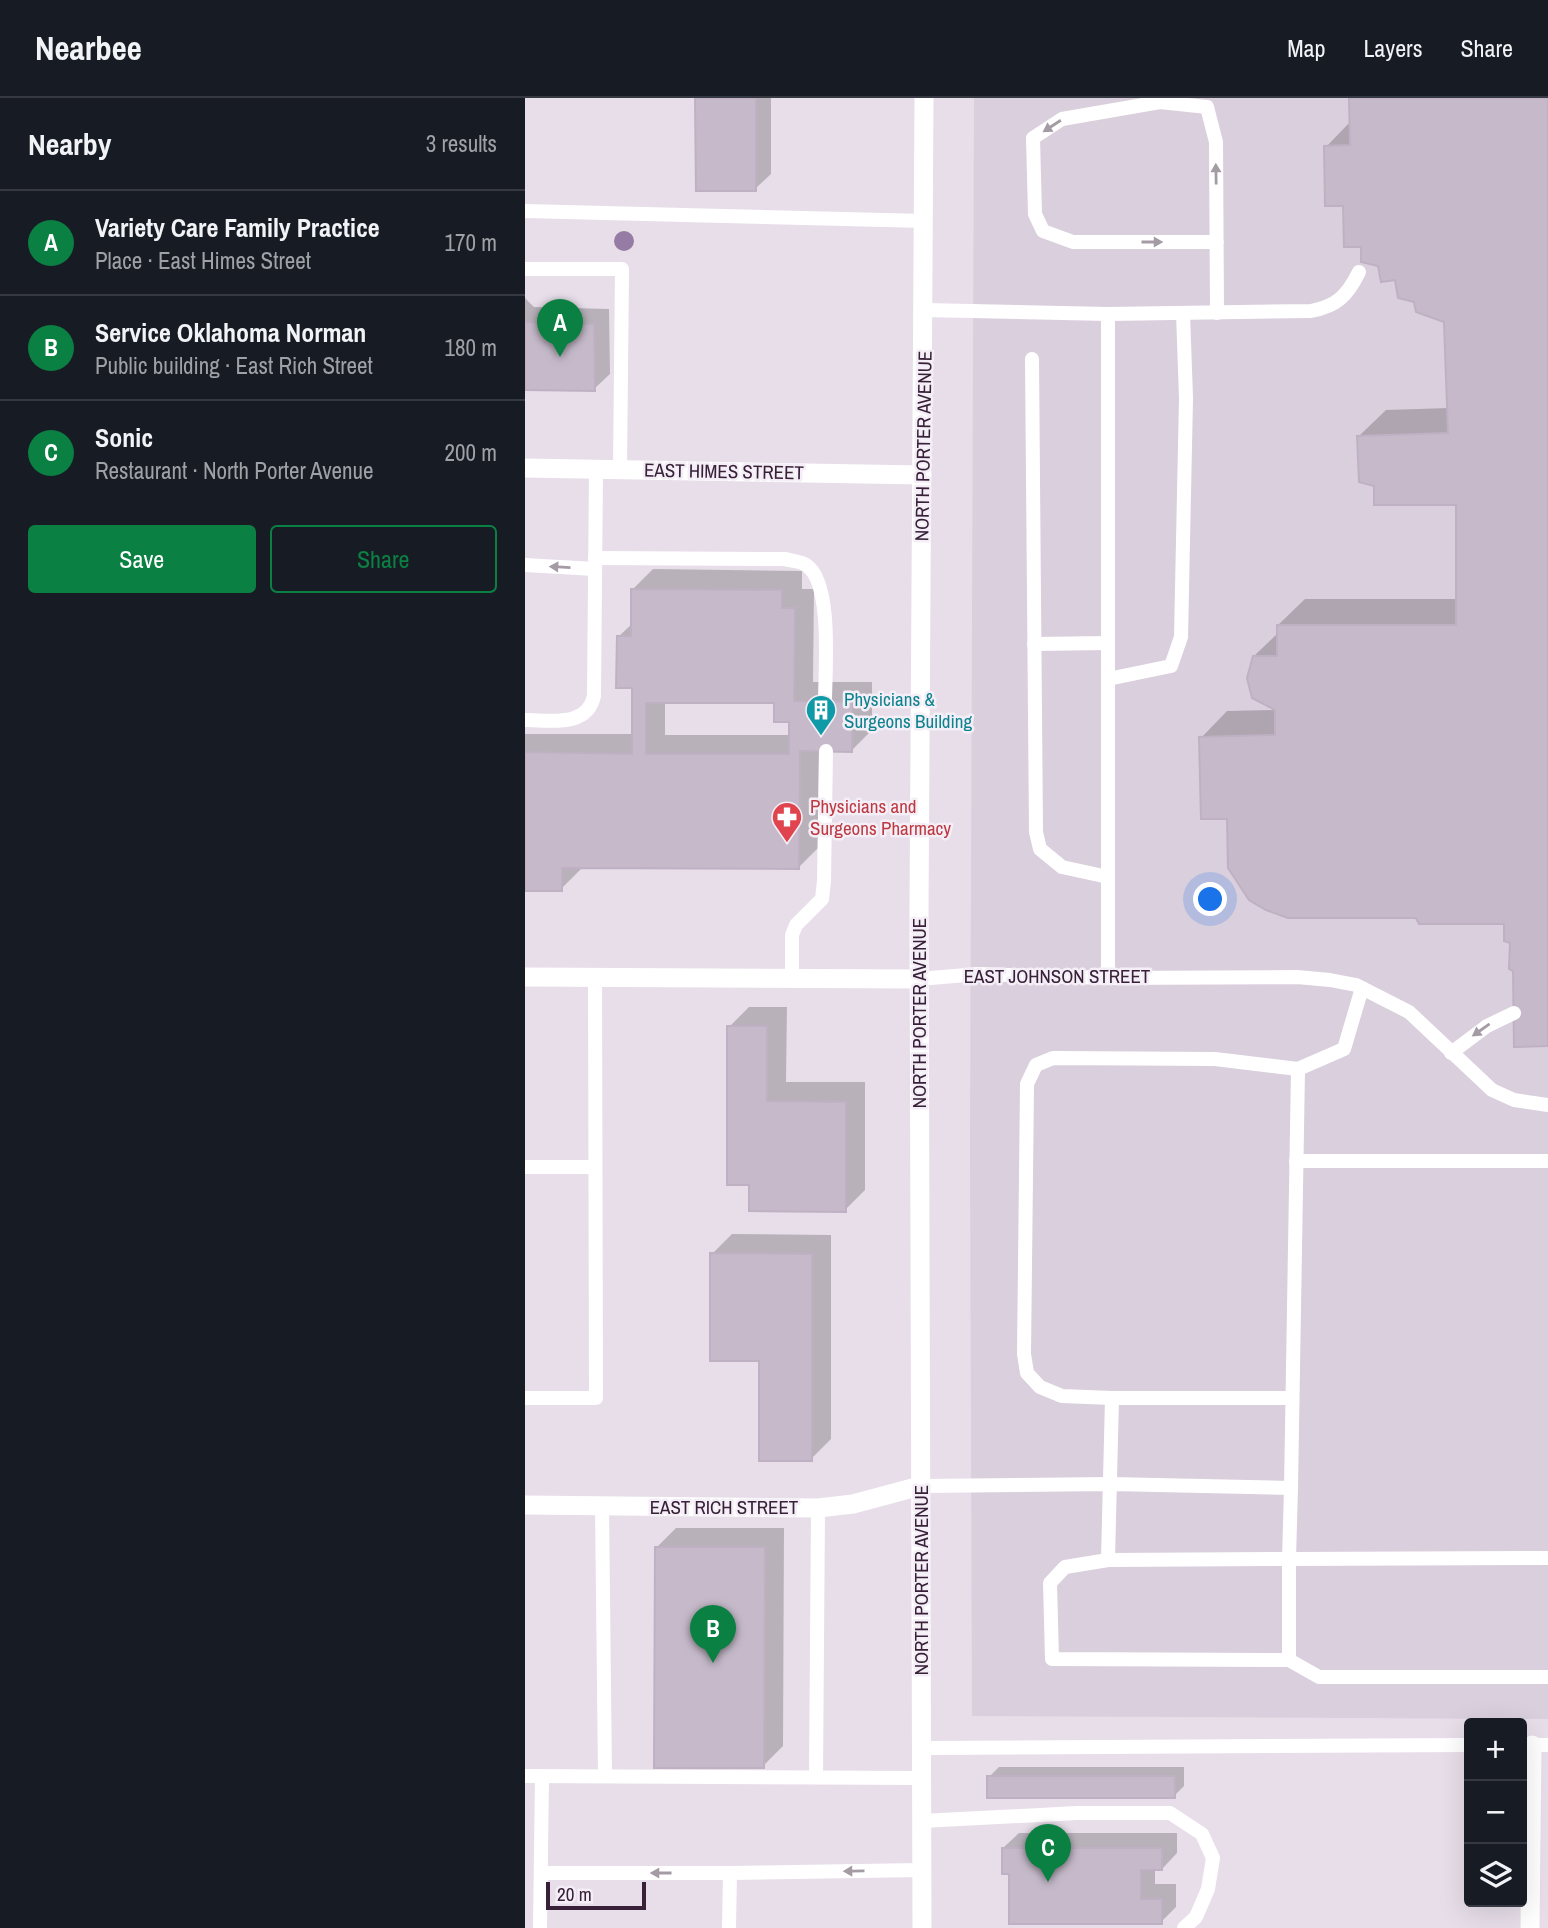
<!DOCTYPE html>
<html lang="en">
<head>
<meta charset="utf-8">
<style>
  body { margin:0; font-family:"Archivo Narrow",sans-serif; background:#20242c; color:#f1f3f6 }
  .controls { position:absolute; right:21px; bottom:21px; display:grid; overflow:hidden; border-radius:7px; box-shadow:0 7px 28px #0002 }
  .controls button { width:63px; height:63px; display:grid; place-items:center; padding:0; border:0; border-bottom:2px solid #363941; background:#171b24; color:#f1f3f6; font:35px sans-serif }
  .scale { position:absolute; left:21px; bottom:18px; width:100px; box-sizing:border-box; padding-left:7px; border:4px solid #372038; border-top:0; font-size:19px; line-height:24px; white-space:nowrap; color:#372038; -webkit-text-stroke:5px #f4eef6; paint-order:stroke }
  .you { position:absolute; left:686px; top:802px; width:24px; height:24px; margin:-18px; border:5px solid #fff; border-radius:50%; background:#1a73e8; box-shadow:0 0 0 10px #1a73e833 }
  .badge { display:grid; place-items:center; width:46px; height:46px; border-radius:50%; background:#0b8043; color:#fff; font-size:23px; font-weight:700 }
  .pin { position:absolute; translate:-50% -58px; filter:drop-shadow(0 2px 4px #0008) }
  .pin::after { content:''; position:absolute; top:37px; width:24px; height:21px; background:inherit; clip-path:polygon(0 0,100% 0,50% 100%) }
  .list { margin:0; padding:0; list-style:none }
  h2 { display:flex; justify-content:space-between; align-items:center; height:91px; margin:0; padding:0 28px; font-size:30px }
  h2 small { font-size:23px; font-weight:400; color:#9ea1a6 }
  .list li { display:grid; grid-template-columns:46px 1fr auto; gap:21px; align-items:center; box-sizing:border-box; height:105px; padding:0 28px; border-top:2px solid #363941 }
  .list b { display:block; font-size:26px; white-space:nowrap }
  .list p { margin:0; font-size:23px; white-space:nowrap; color:#9ea1a6 }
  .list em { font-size:23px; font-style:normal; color:#9ea1a6 }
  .actions { display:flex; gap:14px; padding:21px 28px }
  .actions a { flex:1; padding:16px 0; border:2px solid #0b8043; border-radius:7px; text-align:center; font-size:24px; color:#0b8043 }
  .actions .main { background:#0b8043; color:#fff }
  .icon { flex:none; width:38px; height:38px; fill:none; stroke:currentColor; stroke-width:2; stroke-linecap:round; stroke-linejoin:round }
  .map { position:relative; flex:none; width:1023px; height:1830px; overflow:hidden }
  header { display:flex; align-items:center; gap:42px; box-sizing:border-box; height:98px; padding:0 35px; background:#171b24; border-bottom:2px solid #363941 }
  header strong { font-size:33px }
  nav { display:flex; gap:38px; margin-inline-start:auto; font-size:24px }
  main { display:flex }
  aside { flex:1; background:#171b24 }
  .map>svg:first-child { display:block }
  .built { fill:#dacfdd }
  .shadow { fill:#0003; fill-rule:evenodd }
  .building { fill:#c6baca; stroke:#bfb1c3; stroke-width:2; fill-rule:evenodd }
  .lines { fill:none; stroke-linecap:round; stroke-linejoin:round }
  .service { stroke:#fff; stroke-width:14 }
  .minor { stroke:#fff; stroke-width:19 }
  .tertiary { stroke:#fff; stroke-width:19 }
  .secondary { stroke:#fff; stroke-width:19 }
  .tree { fill:#967ca5 }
  .oneway { fill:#a59ba5 }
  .labels { text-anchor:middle; stroke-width:5; stroke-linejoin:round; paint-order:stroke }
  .street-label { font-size:19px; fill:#372038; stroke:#f4eef6 }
  .culture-label { font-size:19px; fill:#0d838f; stroke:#f4eef6; text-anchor:start }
  .health-label { font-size:19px; fill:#be3a42; stroke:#f4eef6; text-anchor:start }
</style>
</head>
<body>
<header>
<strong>Nearbee</strong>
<nav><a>Map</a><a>Layers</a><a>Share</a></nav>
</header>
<main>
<aside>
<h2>Nearby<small>3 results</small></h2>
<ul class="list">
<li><span class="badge">A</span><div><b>Variety Care Family Practice</b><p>Place · East Himes Street</p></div><em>170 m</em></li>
<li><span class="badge">B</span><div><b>Service Oklahoma Norman</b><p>Public building · East Rich Street</p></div><em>180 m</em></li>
<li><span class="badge">C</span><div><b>Sonic</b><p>Restaurant · North Porter Avenue</p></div><em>200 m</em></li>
</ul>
<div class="actions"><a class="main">Save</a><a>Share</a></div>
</aside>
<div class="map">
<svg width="1023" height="1830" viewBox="0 0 1023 1830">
  <rect width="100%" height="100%" fill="#e7dee9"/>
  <path class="built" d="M449,0h574v1621l-576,-3 -2,-570z"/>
  <g class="shadow">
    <path d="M172,0h74v76l-16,15z"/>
    <path d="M825,0h198v947l-43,-123 -87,-6 -189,-99 -28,-79 26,-27 51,-1 -24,-54 24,-23v-8l27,-26h153v-95l-82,-19 -17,-49 27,-26 63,-2 -3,-87 -31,-21 -52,-54 -18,-42 -19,-57 25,-26z"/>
    <path d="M0,200l9,9 75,2 1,65 -16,15 -69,-1z"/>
    <path d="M128,471l149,2v18h12l-1,93h59v48l-20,20h-33l-1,98 -20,20 -217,-2v3l-20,20h-36v-155h109v-47l-16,-50 15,-14v-34zM140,603h111l15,19v15h-126z"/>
    <path d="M224,909h38l-1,75h79v108l-20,20 -94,-27 -22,-156z"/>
    <path d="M207,1136l99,1v204l-20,20 -99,-205z"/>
    <path d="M151,1430h108l-1,218 -20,20 -107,-218z"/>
    <path d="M474,1669h185v19l-10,10 -185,-19z"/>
    <path d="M494,1735h158v20l-15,16h-7v15h21v23l-15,15 -150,-50 -8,-24z"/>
  </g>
  <g class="building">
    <path d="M170,0h61v93h-60z"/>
    <path d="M824,0h199v948l-34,1 -1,-76 -4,-2 1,-26 -6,-2v-17h-85l-3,-6h-128l-22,-8 -17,-10 -21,-32 -1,-49h-26l-2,-82 76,-2v-25l-23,-12 -5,-20 6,-22h24v-31h179v-120h-82v-19l-15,-4 -2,-46 91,-3 -4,-111 -28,-10 -2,-10 -16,-4 -3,-18 -14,2 -3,-16 -17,-4v-15h-17l-1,-41h-18l-1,-60 26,-1z"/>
    <path d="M0,224l69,2 1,67 -70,-1z"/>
    <path d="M106,491l151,1v18h13l-1,93 59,1 -1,50 -52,-1 -1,118 -237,-1v23h-37v-139l107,2v-66h-16l1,-52h14zM121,605h128v19h15v32h-143z"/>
    <path d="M202,928h40v75l79,1v110l-97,-1v-26h-22z"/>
    <path d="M185,1155l102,1v207h-53v-100h-49z"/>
    <path d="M130,1449h110l-1,221h-110z"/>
    <rect x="462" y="1678" width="188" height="22"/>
    <path d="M477,1750h160v22h-21v29h21v25h-153v-50h-7z"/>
  </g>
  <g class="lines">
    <g class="service">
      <path d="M0,113l400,10"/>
      <path d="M0,171h97l-2,200"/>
      <path d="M399,212l184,4v664"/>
      <path d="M692,215l-1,-171 -9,-35 -47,-5 -98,17 -29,19 2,76 8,17 30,11h144"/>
      <path d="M583,216l203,-3c26,-5 36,-15 48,-39"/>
      <path d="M507,261l4,473 4,17 22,18 46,10"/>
      <path d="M70,460l190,1c6,2 16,2 21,6 27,17 19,107 19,136"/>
      <path d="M0,467l70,4"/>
      <path d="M509,546l74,-1"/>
      <path d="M583,581l63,-13 10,-29 5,-239 -3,-85"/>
      <path d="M0,622c25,0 62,8 69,-24l2,-227"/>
      <path d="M267,881v-44l4,-10 26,-26 2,-18 2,-130"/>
      <path d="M394,881l59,-5 130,4 189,-1 33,3 26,5 53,27 83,78 22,10 34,5"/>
      <path d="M926,955l36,-27 27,-13"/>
      <path d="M771,1063h252"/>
      <path d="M0,1069h70"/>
      <path d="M0,1300h71l-1,-420"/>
      <path d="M587,1300l-4,162 -43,7 -15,16 2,76 237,1"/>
      <path d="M767,1300h-180l-50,-2 -22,-9 -13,-14 -3,-19 3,-270 9,-19 17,-7 162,1 83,10"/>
      <path d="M395,1388l191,-2 180,4 7,-419 46,-20 18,-61"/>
      <path d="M77,1408l3,270"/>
      <path d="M1023,1460l-259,1v101l30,17h229"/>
      <path d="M583,1462l181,-1 2,-71"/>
      <path d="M997,1647h26"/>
      <path d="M397,1650l547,-3"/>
      <path d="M0,1678l397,2"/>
      <path d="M291,1679l2,-269"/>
      <path d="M397,1723l155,-8h93l32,21 11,24 -5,31 -12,28 -12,11"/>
      <path d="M16,1775h189l192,-3"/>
      <path d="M15,1830l2,-152"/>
      <path d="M204,1830l1,-55"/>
    </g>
    <g class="minor">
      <path d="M0,370l397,7"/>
      <path d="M0,1407l293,3 35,-4 67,-18"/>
      <path d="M1005,1830l2,-183"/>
    </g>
    <path class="tertiary" d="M0,879l394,2"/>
    <path class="secondary" d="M397,1830l-3,-1017 5,-813"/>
  </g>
  <circle class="tree" cx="99" cy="143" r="10"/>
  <defs><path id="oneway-solid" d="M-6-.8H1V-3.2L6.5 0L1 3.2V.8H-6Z" transform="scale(1.75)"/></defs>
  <g class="oneway">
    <use href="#oneway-solid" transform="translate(527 28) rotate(147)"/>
    <use href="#oneway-solid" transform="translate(691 76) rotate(-91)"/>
    <use href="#oneway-solid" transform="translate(627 144)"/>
    <use href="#oneway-solid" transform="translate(35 469) rotate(-177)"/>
    <use href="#oneway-solid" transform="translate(956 932) rotate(145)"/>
    <use href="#oneway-solid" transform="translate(329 1773) rotate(179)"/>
    <use href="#oneway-solid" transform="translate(136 1775) rotate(-180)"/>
  </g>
  <defs>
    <g id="building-pin" transform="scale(1.575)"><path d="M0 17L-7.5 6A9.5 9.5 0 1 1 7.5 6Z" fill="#0f9aa8" stroke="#f4eef6"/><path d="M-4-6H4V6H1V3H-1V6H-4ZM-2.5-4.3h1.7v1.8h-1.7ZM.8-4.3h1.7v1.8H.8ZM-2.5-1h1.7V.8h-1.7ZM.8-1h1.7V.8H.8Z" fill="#fff"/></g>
    <g id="pharmacy-pin" transform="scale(1.575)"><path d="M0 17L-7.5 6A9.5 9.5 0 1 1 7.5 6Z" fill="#e0444e" stroke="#f4eef6"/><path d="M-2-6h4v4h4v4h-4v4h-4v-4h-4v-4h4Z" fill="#fff"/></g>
  </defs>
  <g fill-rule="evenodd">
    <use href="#building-pin" x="296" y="612"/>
    <use href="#pharmacy-pin" x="262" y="719"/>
  </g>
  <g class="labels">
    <g class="street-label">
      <text transform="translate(398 348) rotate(-89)" y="7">NORTH PORTER AVENUE</text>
      <text transform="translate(199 373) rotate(1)" y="7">EAST HIMES STREET</text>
      <text x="532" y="885">EAST JOHNSON STREET</text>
      <text transform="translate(394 915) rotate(-90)" y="7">NORTH PORTER AVENUE</text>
      <text x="199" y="1416">EAST RICH STREET</text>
      <text transform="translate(396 1482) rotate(-90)" y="7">NORTH PORTER AVENUE</text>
    </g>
    <g class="culture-label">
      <text x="319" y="608">Physicians &amp;<tspan x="319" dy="22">Surgeons Building</tspan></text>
    </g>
    <g class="health-label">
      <text x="285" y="715">Physicians and<tspan x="285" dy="22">Surgeons Pharmacy</tspan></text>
    </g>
  </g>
</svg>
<div class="controls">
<button>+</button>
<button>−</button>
<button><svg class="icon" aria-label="layers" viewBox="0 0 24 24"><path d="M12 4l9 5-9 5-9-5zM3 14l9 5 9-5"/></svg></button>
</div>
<div class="scale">20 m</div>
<div class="you"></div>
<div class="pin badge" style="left:35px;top:259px">A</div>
<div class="pin badge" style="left:188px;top:1565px">B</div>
<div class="pin badge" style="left:523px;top:1784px">C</div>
</div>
</main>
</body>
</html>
